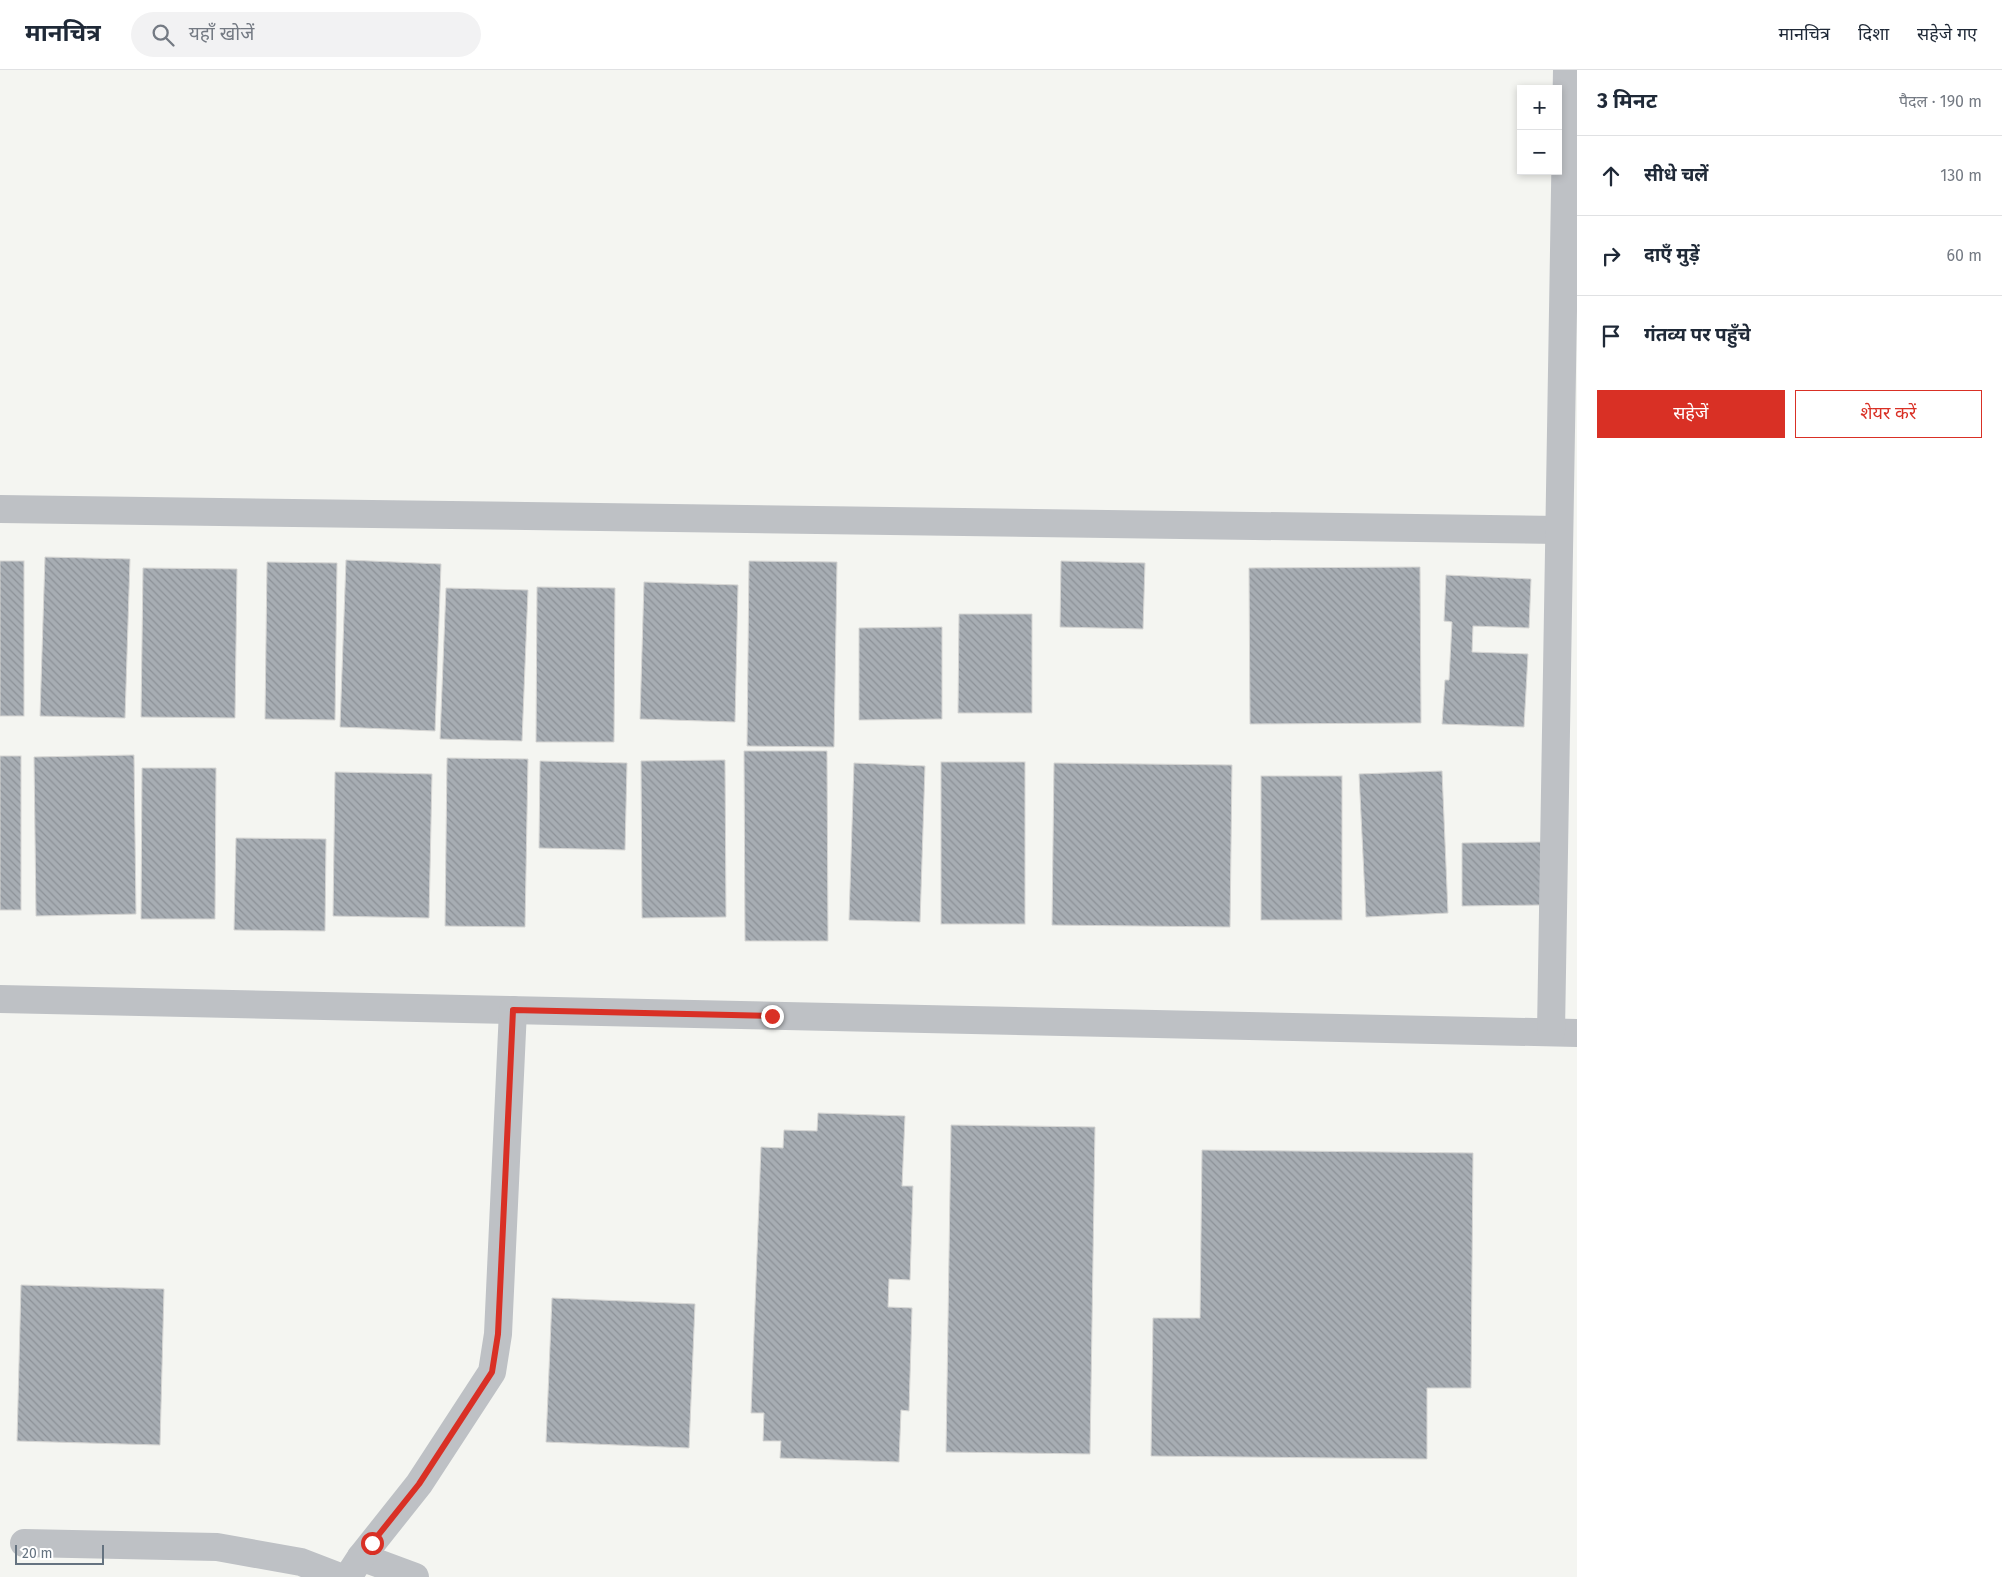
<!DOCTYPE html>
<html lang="hi">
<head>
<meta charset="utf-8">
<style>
  body { margin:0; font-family:"Fira Sans","Noto Sans Devanagari",sans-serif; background:#f2f2f3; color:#1f2937 }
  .controls { position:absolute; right:15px; top:15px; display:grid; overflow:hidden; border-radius:0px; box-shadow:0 2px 8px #0003 }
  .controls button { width:45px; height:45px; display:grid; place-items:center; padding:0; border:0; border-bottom:1px solid #e0e1e3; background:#fff; color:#1f2937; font:25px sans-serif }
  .scale { position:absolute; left:15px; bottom:12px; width:89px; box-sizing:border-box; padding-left:5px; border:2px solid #657380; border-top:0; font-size:14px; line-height:18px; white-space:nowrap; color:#657380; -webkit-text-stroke:4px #fff; paint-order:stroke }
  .stop { position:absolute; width:15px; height:15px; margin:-11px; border:4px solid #d93025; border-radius:50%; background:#fff }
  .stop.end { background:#d93025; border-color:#fff; box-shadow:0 1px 5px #0008 }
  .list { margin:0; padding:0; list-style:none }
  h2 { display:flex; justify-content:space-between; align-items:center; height:65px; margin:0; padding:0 20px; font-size:21px }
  h2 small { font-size:16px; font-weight:400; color:#747a83 }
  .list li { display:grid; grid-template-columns:32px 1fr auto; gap:15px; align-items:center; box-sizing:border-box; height:80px; padding:0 20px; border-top:1px solid #e0e1e3 }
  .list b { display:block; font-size:19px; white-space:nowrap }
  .list em { font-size:16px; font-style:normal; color:#747a83 }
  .actions { display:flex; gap:10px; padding:15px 20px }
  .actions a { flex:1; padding:11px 0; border:1px solid #d93025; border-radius:0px; text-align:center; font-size:18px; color:#d93025 }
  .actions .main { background:#d93025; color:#fff }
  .icon { flex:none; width:28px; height:28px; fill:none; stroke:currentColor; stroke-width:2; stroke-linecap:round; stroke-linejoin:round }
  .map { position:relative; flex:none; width:1577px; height:1507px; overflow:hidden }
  header { display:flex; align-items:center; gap:30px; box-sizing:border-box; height:70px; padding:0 25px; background:#fff; border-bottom:1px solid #e0e1e3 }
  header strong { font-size:24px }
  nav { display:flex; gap:28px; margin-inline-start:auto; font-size:18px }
  .search { width:350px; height:45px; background:#f2f2f3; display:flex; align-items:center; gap:12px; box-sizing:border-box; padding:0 18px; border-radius:28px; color:#747a83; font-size:19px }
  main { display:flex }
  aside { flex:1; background:#fff }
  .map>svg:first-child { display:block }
  .building { fill:url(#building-back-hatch); stroke:#d6d6d4 }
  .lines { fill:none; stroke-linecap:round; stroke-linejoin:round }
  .minor { stroke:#bec1c5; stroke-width:28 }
  .route { stroke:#d93025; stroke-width:6 }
</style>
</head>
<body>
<header>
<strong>मानचित्र</strong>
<div class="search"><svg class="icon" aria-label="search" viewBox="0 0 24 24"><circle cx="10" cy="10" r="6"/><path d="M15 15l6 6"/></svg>यहाँ खोजें</div>
<nav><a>मानचित्र</a><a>दिशा</a><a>सहेजे गए</a></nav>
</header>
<main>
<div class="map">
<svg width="1577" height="1507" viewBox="0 0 1577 1507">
  <defs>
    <pattern id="building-back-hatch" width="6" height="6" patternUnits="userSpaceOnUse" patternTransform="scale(1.25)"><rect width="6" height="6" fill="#a7adb3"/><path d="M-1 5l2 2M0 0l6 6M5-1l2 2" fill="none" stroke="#8c9197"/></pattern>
  </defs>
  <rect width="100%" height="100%" fill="#f4f5f1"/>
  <g class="building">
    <path d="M45,487l85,2 -5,159 -85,-2z"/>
    <path d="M346,490l95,4 -6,167 -95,-4z"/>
    <rect x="0" y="491" width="24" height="155"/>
    <path d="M749,491l88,1 -3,185 -87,-1z"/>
    <path d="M1061,491l84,2 -2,66 -83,-2z"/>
    <path d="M267,492l70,1 -2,157 -70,-1z"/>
    <path d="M1420,497l1,156 -171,1 -1,-156z"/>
    <path d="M143,498l94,1 -2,149 -94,-1z"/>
    <path d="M1446,505l85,4 -2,49 -56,-2 -1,26 56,2 -4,73 -82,-3 3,-44h4l3,-58 -8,-1z"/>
    <path d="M644,512l94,3 -3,137 -95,-3z"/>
    <path d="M537,517l78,1 -1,154h-78z"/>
    <path d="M446,518l82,2 -6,151 -82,-2z"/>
    <path d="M959,544h73v99h-74z"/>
    <path d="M942,557v92l-83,1v-92z"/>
    <path d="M744,681h83l1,190h-83z"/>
    <path d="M134,685l2,159 -100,2 -2,-159z"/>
    <rect x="0" y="686" width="21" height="154"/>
    <path d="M447,688l81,1 -3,168 -80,-1z"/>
    <path d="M725,690l1,157 -84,1 -1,-157z"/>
    <path d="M540,691l87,2 -2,87 -86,-2z"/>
    <rect x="941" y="692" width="84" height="162"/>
    <path d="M854,693l71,3 -5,156 -71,-2z"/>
    <path d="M1054,693l178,2 -2,162 -178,-2z"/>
    <path d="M142,698h74l-1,151h-74z"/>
    <path d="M1442,701l6,142 -82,4 -7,-143z"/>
    <path d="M335,702l97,2 -3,144 -96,-2z"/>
    <rect x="1261" y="706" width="81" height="144"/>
    <path d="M236,768l90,1 -1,92 -91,-1z"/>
    <path d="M1541,772l1,63 -80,1v-63z"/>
    <path d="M818,1043l87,3 -3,70h11l-3,94 -21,-1 -1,28 24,1 -3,103 -8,-1 -2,52 -119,-4 1,-17h-18l1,-28h-13l10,-266 22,1 1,-18 33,1z"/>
    <path d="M951,1055l144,2 -5,327 -144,-2z"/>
    <path d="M1202,1080l271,3 -2,235h-44v71l-276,-3 2,-138h47z"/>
    <path d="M21,1215l143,4 -4,156 -143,-4z"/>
    <path d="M552,1228l143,6 -6,144 -143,-6z"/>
  </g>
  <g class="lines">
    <g class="minor">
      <path d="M0,439l1559,21"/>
      <path d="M0,929l1577,34"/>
      <path d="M1551,962l16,-962"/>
      <path d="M24,1473l193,4 84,15 39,15"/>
      <path d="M361,1487l54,20"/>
      <path d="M348,1507l13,-20 58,-73 73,-112 6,-38 15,-324"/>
    </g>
  </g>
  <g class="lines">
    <path class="route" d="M372,1473l47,-59 73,-112 6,-38 15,-324 259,6"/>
  </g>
</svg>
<div class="controls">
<button>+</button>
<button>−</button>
</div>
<div class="scale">20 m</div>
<div class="stop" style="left:372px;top:1473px"></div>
<div class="stop end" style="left:772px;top:946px"></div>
</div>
<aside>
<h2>3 मिनट<small>पैदल · 190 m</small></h2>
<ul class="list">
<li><svg class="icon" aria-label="ahead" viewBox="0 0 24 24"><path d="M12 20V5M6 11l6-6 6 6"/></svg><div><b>सीधे चलें</b></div><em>130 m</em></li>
<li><svg class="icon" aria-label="right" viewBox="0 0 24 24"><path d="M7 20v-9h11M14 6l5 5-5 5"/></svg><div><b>दाएँ मुड़ें</b></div><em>60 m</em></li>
<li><svg class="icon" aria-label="arrive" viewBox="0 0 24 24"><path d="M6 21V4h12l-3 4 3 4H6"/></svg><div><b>गंतव्य पर पहुँचे</b></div></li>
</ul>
<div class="actions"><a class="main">सहेजें</a><a>शेयर करें</a></div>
</aside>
</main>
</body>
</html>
